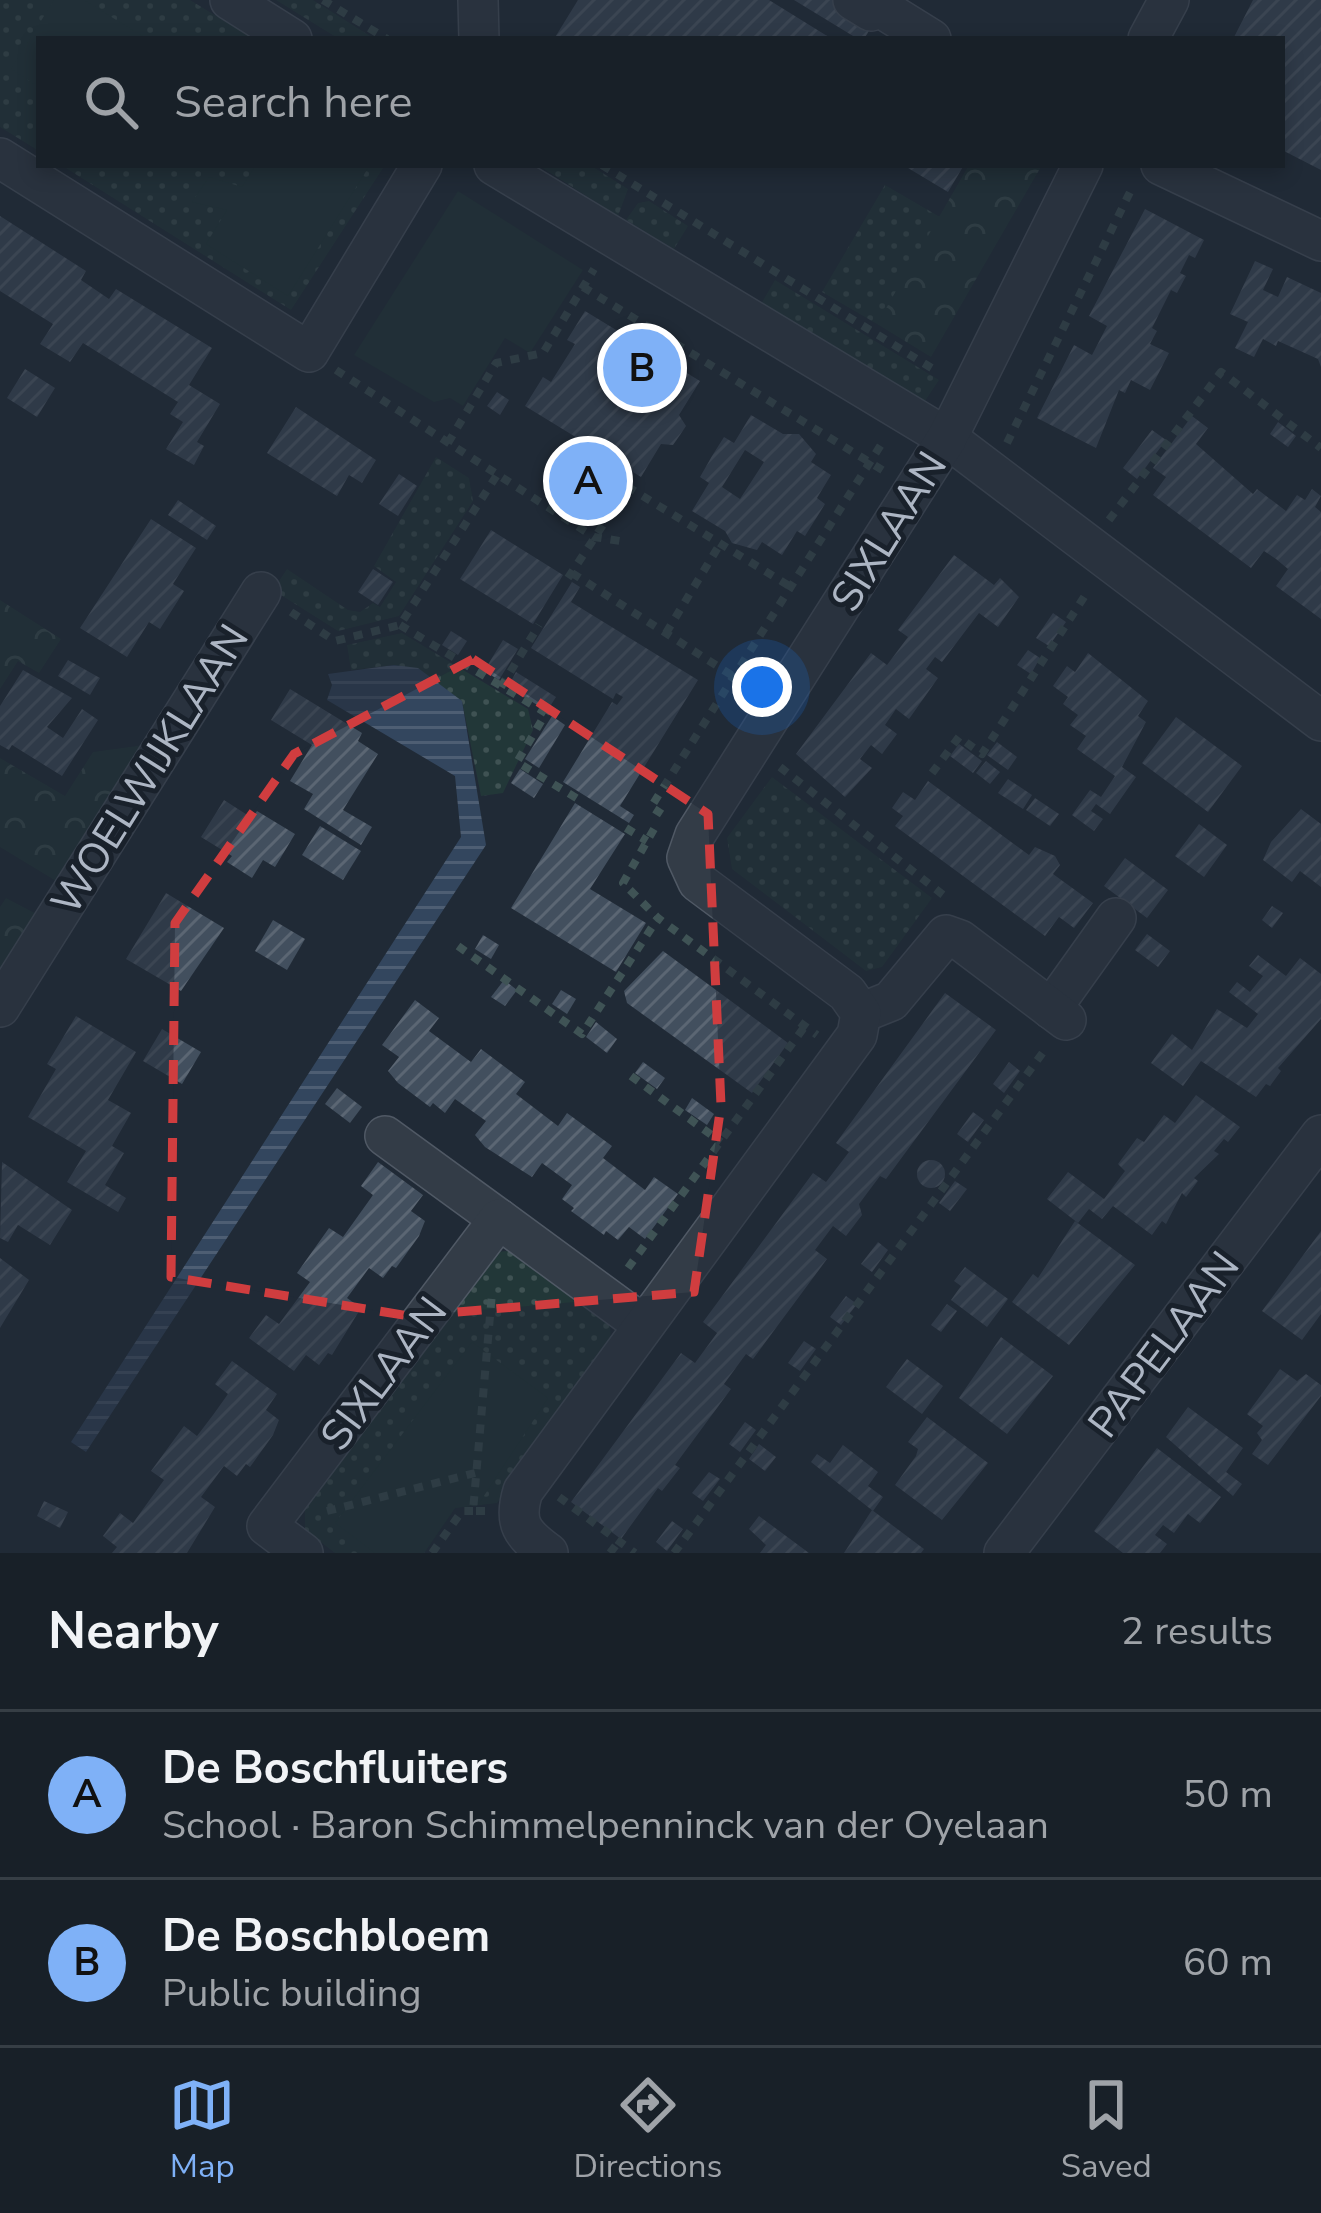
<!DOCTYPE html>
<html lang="en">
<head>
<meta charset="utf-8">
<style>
  body { margin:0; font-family:"Nunito Sans",sans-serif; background:#252d34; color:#f1f3f6 }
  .you { position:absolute; left:762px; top:687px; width:42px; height:42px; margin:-30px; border:9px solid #fff; border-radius:50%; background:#1a73e8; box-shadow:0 0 0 18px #1a73e833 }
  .badge { display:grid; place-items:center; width:78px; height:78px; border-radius:50%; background:#7fb1f7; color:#111; font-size:39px; font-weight:700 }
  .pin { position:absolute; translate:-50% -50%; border:6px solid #fff; box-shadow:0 3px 12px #0006 }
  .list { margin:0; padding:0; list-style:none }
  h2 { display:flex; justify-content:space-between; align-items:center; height:156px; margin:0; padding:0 48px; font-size:51px }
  h2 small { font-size:39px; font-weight:400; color:#9fa3a8 }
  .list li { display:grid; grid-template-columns:78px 1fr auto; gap:36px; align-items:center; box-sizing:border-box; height:168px; padding:0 48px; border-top:3px solid #363e45 }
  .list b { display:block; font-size:45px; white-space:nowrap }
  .list p { margin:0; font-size:39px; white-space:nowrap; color:#9fa3a8 }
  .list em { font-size:39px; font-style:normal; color:#9fa3a8 }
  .icon { flex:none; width:66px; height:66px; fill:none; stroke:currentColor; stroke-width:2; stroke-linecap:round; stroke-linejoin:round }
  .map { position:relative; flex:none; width:1321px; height:1553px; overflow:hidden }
  .search { position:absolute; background:#182028; box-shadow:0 6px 18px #0003; left:36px; right:36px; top:36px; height:132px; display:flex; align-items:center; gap:30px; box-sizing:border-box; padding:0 42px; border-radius:0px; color:#9fa3a8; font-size:45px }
  .sheet { height:492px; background:#182028 }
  nav { display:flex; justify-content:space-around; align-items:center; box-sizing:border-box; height:168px; border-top:3px solid #363e45; background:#182028; font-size:33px; color:#9fa3a8 }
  nav a { display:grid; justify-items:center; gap:6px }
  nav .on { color:#7fb1f7 }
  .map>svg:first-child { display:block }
  .grass { fill:url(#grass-dots) }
  .forest { fill:url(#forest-crowns) }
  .green { fill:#223738 }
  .water { fill:url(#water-rules) }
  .building { fill:url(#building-hatch); fill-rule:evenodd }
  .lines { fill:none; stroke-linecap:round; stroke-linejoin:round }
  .minor-casing { stroke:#505965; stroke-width:42 }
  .path { stroke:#3f5355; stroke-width:8; stroke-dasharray:9 9; stroke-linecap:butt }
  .minor { stroke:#333c47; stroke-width:39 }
  .marked { fill:none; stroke:#d03d3f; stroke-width:9; stroke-dasharray:24 15; stroke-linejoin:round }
  .labels { text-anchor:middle; stroke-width:10; stroke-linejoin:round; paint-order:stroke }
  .street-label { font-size:42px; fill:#adb6c4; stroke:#19212b }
</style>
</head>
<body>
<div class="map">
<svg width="1321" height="1553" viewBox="0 0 1321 1553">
  <defs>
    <pattern id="grass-dots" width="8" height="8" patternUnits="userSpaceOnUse" patternTransform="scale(3)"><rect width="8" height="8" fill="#223738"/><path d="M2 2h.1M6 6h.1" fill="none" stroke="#3f5253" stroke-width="1.8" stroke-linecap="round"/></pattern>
    <pattern id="forest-crowns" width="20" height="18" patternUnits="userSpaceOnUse" patternTransform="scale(3)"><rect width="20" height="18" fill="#223738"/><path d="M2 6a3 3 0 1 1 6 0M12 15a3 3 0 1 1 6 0" fill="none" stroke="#3f5253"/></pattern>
    <pattern id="water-rules" width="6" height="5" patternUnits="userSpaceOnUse" patternTransform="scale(3)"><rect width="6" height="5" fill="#33465e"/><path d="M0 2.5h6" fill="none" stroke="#4e5e73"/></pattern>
    <pattern id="building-hatch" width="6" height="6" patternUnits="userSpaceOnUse" patternTransform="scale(3)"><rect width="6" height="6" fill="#424f5e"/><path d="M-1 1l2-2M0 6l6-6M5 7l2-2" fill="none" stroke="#5b6673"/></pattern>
  </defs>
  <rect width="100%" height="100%" fill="#202a36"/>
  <g class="grass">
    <path d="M0,0h190l64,39h-215v112l-39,-24z"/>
    <path d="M276,0h37l62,39h-36z"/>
    <path d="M61,165h324l-94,145z"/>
    <path d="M538,165h52l38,24 -10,27z"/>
    <path d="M885,185l55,32 -63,107 -55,-32z"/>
    <path d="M649,201l39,25 -14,23 -48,-29 12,-17z"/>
    <path d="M775,280l164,100 -16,24 -162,-100z"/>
    <path d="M436,457l33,21 4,23 -74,115 -61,15 -65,-41 14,-21 61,41 12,2 13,-9 7,4 16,-25 -22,-16z"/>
    <path d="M402,633l126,76 5,21 -30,63 -22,3 -19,-95 -68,-36 -43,5 -4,-25z"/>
    <path d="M772,777l160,121 -50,69 -16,4 -134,-102 -5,-31z"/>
    <path d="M517,1250l93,72 1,27 -114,154 -42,5 -31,45h-89l-30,-23v-29l191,-249z"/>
  </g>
  <g class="forest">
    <path d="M969,165h73l-111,192 -54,-33z"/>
    <path d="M0,600l61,39 -22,34 -21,-12 -18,28z"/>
    <path d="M152,744l-86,143 -66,-40v-89l65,38 28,-44z"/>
    <path d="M6,898l40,21 -46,73v-85z"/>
  </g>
  <g class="green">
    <path d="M54,0h30l63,39h-108v48l-28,-18z"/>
    <path d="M256,165h114l-82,131 -82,-52 21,-34 -35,-8 17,-25 33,10z"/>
    <path d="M458,191l125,79 -53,83 -25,-15 -42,68 -13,-8 -16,4 -80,-47z"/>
    <path d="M472,1342l76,56 -70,107 -23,3 -31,45h-49l-40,-30z"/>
  </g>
  <path class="water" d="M394,665l24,3 44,33 24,144 -400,607 -15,-10 390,-605 -6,-61 -128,-76 5,-15 -4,-11z"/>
  <g class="building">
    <path d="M578,0h191l63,39h-278z"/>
    <path d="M794,0h47l34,21 -11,18h-6z"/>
    <path d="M1253,0h68v170l-39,-20v-111h-49z"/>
    <path d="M903,165h61l-16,27z"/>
    <path d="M1145,209l59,31 -9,18 -6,-3 -9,18 6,3 -9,17 -6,-3 -19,38 5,3 -7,13 19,9 -19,37 -19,-10 -6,13 -6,-3 -23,58 -59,-30 37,-73 18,10 15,-29 -18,-10z"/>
    <path d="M0,216l86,55 -5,9 28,19 7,-10 96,59 -23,37 31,19 -23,38 7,4 -10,19 -28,-16 17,-27 -13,-8 8,-12 -95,-59 -13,19 -30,-18 13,-20 -53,-33z"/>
    <path d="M1255,261l18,8 -10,21 15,7 9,-20 34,16v74l-3,-8 -40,-18 -2,5 -13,-7 -9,18 -19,-9 13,-26 -18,-8z"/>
    <path d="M585,311l115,70 -21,34 7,11 -6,9 -7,10 -12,-1 -20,33 -116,-71 18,-29 8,5 24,-38 -8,-4z"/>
    <path d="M25,369l30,19 -18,29 -30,-19z"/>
    <path d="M497,392l12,8 -9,15 -13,-9z"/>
    <path d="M296,407l80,53 -14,23 -13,-8 -12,21 -70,-43z"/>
    <path d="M751,415l32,19h16l17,20 -5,8 20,13 -14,23 8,6 -20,32 -8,-5 -15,24 -20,-13 -5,8 -25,-7 -7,-12 -33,-20 17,-28 -9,-6 12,-21 12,-19 10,6zM745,450l19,12 -24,37 -18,-12z"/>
    <path d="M1192,416l16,12 -12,16 57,50 4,-5 29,22 11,-16 8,5 7,-11 9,7 -6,11 6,5v107l-45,-33 12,-17 -12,-10 -12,-8 -13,17 -98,-73 13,-18 -13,-9z"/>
    <path d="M1278,422l18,14 -8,11 -18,-13z"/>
    <path d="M1152,430l14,10 -29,39 -14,-11z"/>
    <path d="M399,474l18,12 -19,30 -19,-12z"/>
    <path d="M178,500l38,26 -9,14 -39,-25z"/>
    <path d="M151,519l45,29 -23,36 11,7 -24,38 -11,-7 -22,35 -47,-29z"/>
    <path d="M491,530l72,45 -30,49 -73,-45z"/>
    <path d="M954,555l40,30 6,-7 19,19 -21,30 -19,-14 -37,49 -7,-5 -9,12 12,9 -29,41 -13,-10 -11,16 12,9 -15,20 -11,-9 -11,14 12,9 -27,29 -49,-43 75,-101 16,12 21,-28 -10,-7z"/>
    <path d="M373,569l20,13 -15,23 -20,-13z"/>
    <path d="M572,582l8,5 -9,15 127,78 -78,126 14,9 -5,8 -66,-41 49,-80 5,3 6,-8 -7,-4 -3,6 -82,-51z"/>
    <path d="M1053,613l13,9 -17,24 -13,-8z"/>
    <path d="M451,631l16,10 -9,14 -16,-10z"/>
    <path d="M503,640l15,9 -19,31 -15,-9z"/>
    <path d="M1028,650l12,8 -9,16 -14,-9z"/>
    <path d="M1088,653l60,48 -10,15 8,6 -24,45 14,10 -26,37 -14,-10 -5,7 12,8 -9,12 -22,-16 18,-25 11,7 14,-21 -38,-27 9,-13 -16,-11 8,-10 -15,-11 5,-7 -15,-11 14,-20 8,6z"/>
    <path d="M68,660l32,18 -10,17 -32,-19z"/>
    <path d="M23,670l49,28 -25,29 16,11 19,-29 16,11 -36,56 -50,-31 -3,5 -9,-5v-39z"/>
    <path d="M516,672l40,25 -9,14 -39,-24z"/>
    <path d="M290,689l72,44 -4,8 20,13 -35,56 29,17 -11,18 -57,-36 9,-15 -23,-13 22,-36 -41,-25z"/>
    <path d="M552,716l13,9 -26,43 -14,-9z"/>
    <path d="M1176,717l66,49 -34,46 -66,-49z"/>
    <path d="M997,742l20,15 -9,13 -21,-15z"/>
    <path d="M959,744l23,17 -9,12 -23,-17z"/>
    <path d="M986,761l14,11 -10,12 -14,-11z"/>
    <path d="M520,769l23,15 -9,14 -23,-15z"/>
    <path d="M1008,779l24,16 -9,14 -25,-16z"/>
    <path d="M928,781l101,74 6,-8 20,9 5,9 -7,9 40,29 -19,25 -15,-11 -14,19 -150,-110 8,-10 -11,-8 11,-16 12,8z"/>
    <path d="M1035,798l24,16 -9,12 -24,-16z"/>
    <path d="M224,800l28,18 5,-7 38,23 -20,33 -12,-7 -11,18 -25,-16 5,-6 -31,-19z"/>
    <path d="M575,803l50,31 -35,55 56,34 -30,49 -105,-64z"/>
    <path d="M1301,809l20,15v63l-21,-16 -8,11 -29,-22 8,-18z"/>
    <path d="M1199,824l28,21 -23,32 -29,-21z"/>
    <path d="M320,826l41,25 -18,29 -41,-25z"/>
    <path d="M1125,858l43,32 -21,28 -43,-32z"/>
    <path d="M166,893l58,35 -43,63 -55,-32z"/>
    <path d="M1272,906l11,7 -11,15 -10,-8z"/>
    <path d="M273,920l32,19 -18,31 -32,-19z"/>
    <path d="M1147,934l23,17 -12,16 -23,-17z"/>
    <path d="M483,935l16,10 -8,14 -16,-10z"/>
    <path d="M663,951l125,92 -36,50 -125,-90 -3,-12z"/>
    <path d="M1258,955l28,21 14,-18 21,16v45l-43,49 3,3 -11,15 -4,-2 -10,13 -55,-36 -18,25 -32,-23 21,-29 20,16 25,-41 30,19 11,-14 -29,-22 8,-10 13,10 13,-16 -14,-10z"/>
    <path d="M504,980l13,10 -12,16 -14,-9z"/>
    <path d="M561,990l15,9 -9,15 -15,-10z"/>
    <path d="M945,993l51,37 -110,149 -6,-3 -21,28 3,11 -16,21 -13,-10 -18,24 12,9 -74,100 -7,-5 -22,30 7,5 -56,76 5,3 -18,23 -4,-3 -37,51 -50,-37 110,-149 14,10 22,-30 -14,-11 110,-149 13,9 23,-30 -13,-9z"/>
    <path d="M415,1000l24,18 -10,13 42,31 10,-13 44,33 -9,12 42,32 9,-13 45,33 -9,12 42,32 9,-13 24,17 -33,45 -16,-12 -11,13 -12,-9 -2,4 -33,-24 3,-3 -12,-9 10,-14 -30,-22 -10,14 -47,-30 -10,-12 11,-14 -31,-22 -10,14 -12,-10 -3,4 -32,-24 -10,-12 11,-14 -17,-12z"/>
    <path d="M76,1016l60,36 -28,48 23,13 -19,33 12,7 -19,32 21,13 -8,14 -51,-30 19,-31 -58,-34 28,-48 -9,-5z"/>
    <path d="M596,1022l21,17 -10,14 -21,-16z"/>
    <path d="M162,1029l39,23 -19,32 -39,-23z"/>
    <path d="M643,1062l22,16 -8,11 -22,-16z"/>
    <path d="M1009,1062l11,9 -16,22 -11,-9z"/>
    <path d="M337,1088l25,19 -12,16 -25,-19z"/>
    <path d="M1196,1095l44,32 -12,15 -4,-3 -10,12 5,3 -25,24 4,3 -12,16 -4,-4 -16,31 -4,-3 -10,14 -39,-29 -11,13 -13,-10 -11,14 -31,-24 21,-27 36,27 21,-28 -7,-7 19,-26 7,4 20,-27 11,8z"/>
    <path d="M692,1098l22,16 -7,11 -22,-15z"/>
    <path d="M973,1112l11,8 -16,22 -11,-8z"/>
    <circle cx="931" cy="1174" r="14"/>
    <path d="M2,1162l70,48 -22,35 -32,-20 -10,17 -8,-4z"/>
    <path d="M378,1162l45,33 -12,16 14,10 -6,15 -23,32 -4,-2 -9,12 -14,-10 -22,30 14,10 -29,47 -4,-2 -9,12 -13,-10 -12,16 -45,-33 17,-23 13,9 31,-42 -13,-9 32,-45 14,9 30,-42 -12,-9z"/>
    <path d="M955,1181l12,8 -17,22 -11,-8z"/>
    <path d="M1075,1221l60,44 -66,80 -57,-43 21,-28 5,4z"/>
    <path d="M1321,1231v83l-19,26 -40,-29z"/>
    <path d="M878,1242l10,8 -16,22 -11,-8z"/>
    <path d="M0,1258l29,22 -29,48z"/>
    <path d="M965,1267l43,32 -21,28 -36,-27 10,-14 -7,-5z"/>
    <path d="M846,1296l11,8 -16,21 -11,-8z"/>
    <path d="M947,1304l10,7 -16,21 -10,-7z"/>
    <path d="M1001,1337l52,39 -46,58 -48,-36z"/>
    <path d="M804,1341l12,8 -16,22 -12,-8z"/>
    <path d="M907,1359l36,27 -21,28 -36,-27z"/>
    <path d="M232,1361l45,33 -11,16 13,10 -6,15 -23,32 -4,-3 -9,12 -13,-10 -23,31 14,10 -28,46h-75l5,-6 -14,-11 17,-23 13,10 31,-43 -13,-9 33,-45 13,10 16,-21 15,-21 -13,-10z"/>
    <path d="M1280,1369l17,12 9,-7 15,11v11l-53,69 -16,-11 10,-14 -5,-7 6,-7 -16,-12z"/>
    <path d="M1188,1407l55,41 -17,24 16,12 -9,12 -67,-59z"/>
    <path d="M927,1417l61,46 -46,57 -47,-35 21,-29 2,-7 -10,-7z"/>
    <path d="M745,1422l11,8 -16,22 -11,-8z"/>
    <path d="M759,1444l17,13 -11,14 -16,-12z"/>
    <path d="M843,1445l35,27 -10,14 15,11 -10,14 -62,-49 6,-8 13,9z"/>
    <path d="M1157,1448l64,49 -21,26 -12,-9 -14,19 -11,-8 -8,10 12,9 -7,9h-37l-29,-22z"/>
    <path d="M709,1472l11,7 -17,22 -11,-8z"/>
    <path d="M44,1501l24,11 -8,16 -23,-12z"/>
    <path d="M872,1510l52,39 -3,4h-77z"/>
    <path d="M759,1516l50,37h-49l6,-8 -17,-16z"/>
    <path d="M672,1521l11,8 -16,22 -11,-9z"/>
  </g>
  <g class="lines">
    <g class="minor-casing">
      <g id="minor">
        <path d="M230,0l62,39"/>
        <path d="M478,0l1,39"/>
        <path d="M853,0l18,11 10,-3 50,31"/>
        <path d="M1148,39l21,-39"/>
        <path d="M0,158l309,194 113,-187"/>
        <path d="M494,165l453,273 374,283"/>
        <path d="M1161,165l160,76"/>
        <path d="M0,1007l261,-415"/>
        <path d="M1051,1009l65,-91"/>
        <path d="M861,1013l30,-12 55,-66 14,5 106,80"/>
        <path d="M385,1136l114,83"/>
        <path d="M303,1553l-36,-27 232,-307 143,105"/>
        <path d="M548,1553c-26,-19 -35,-30 -25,-62l334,-456 4,-22 -14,-20 -149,-111 -11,-24 8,-23 252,-397 136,-273"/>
        <path d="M1004,1553l317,-418"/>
      </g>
    </g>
    <g class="path">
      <path d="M323,0l64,39"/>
      <path d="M602,165l336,207"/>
      <path d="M583,287l301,184"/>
      <path d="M336,370l258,167 33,5"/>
      <path d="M448,443l48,-80 47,-10 51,-84"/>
      <path d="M1007,443l125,-255"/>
      <path d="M1109,520l112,-148 100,76"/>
      <path d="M572,573l164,105"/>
      <path d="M568,578l60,-91 163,100"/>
      <path d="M291,612l44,29 65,-16 97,-150"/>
      <path d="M400,625l146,88 -29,49 61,37"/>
      <path d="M666,633l54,-89"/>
      <path d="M501,687l38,-62"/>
      <path d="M780,767l167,131"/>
      <path d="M932,773l27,-36 23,17 106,-163"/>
      <path d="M662,814l-11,-7 233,-367"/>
      <path d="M626,828l21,13"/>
      <path d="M654,829l-31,54 35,35 159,117"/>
      <path d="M458,946l124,88 76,-116"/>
      <path d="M631,1076l90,66"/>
      <path d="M628,1268l177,-242"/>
      <path d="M559,1497l76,56"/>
      <path d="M327,1511l148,-38"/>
      <path d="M485,1511h-12l19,-218"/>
      <path d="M432,1553l30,-42h11"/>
      <path d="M610,1553l9,-12"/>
      <path d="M674,1553l373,-506"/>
    </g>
    <use href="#minor" class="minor"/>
  </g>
  <path d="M0 0H1321V1553H0ZM473,659l235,155 13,291 -27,187 -285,24 -238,-39 4,-354 119,-169z" fill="#202a36" fill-opacity=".55" fill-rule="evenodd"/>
  <path class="marked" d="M473,659l235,155 13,291 -27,187 -285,24 -238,-39 4,-354 119,-169z"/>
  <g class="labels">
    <g class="street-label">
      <text transform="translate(888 531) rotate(-58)" y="15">SIXLAAN</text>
      <text transform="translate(149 769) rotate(-58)" y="15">WOELWIJKLAAN</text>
      <text transform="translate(1163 1344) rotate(-53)" y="15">PAPELAAN</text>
      <text transform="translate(383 1373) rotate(-53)" y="15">SIXLAAN</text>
    </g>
  </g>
</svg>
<div class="you"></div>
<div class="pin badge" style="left:588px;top:481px">A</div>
<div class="pin badge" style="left:642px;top:368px">B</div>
<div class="search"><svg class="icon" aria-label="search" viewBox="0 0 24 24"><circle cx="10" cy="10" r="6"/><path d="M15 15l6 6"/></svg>Search here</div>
</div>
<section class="sheet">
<h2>Nearby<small>2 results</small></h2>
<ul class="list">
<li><span class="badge">A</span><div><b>De Boschfluiters</b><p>School · Baron Schimmelpenninck van der Oyelaan</p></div><em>50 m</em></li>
<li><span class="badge">B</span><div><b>De Boschbloem</b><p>Public building</p></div><em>60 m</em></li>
</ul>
</section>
<nav>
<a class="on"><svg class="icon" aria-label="map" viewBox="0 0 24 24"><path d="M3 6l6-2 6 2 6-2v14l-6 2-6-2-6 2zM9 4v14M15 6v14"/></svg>Map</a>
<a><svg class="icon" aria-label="directions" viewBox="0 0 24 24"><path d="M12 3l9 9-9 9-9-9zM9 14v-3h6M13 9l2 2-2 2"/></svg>Directions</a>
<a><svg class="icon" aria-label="saved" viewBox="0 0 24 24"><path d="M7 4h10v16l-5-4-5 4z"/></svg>Saved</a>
</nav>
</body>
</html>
